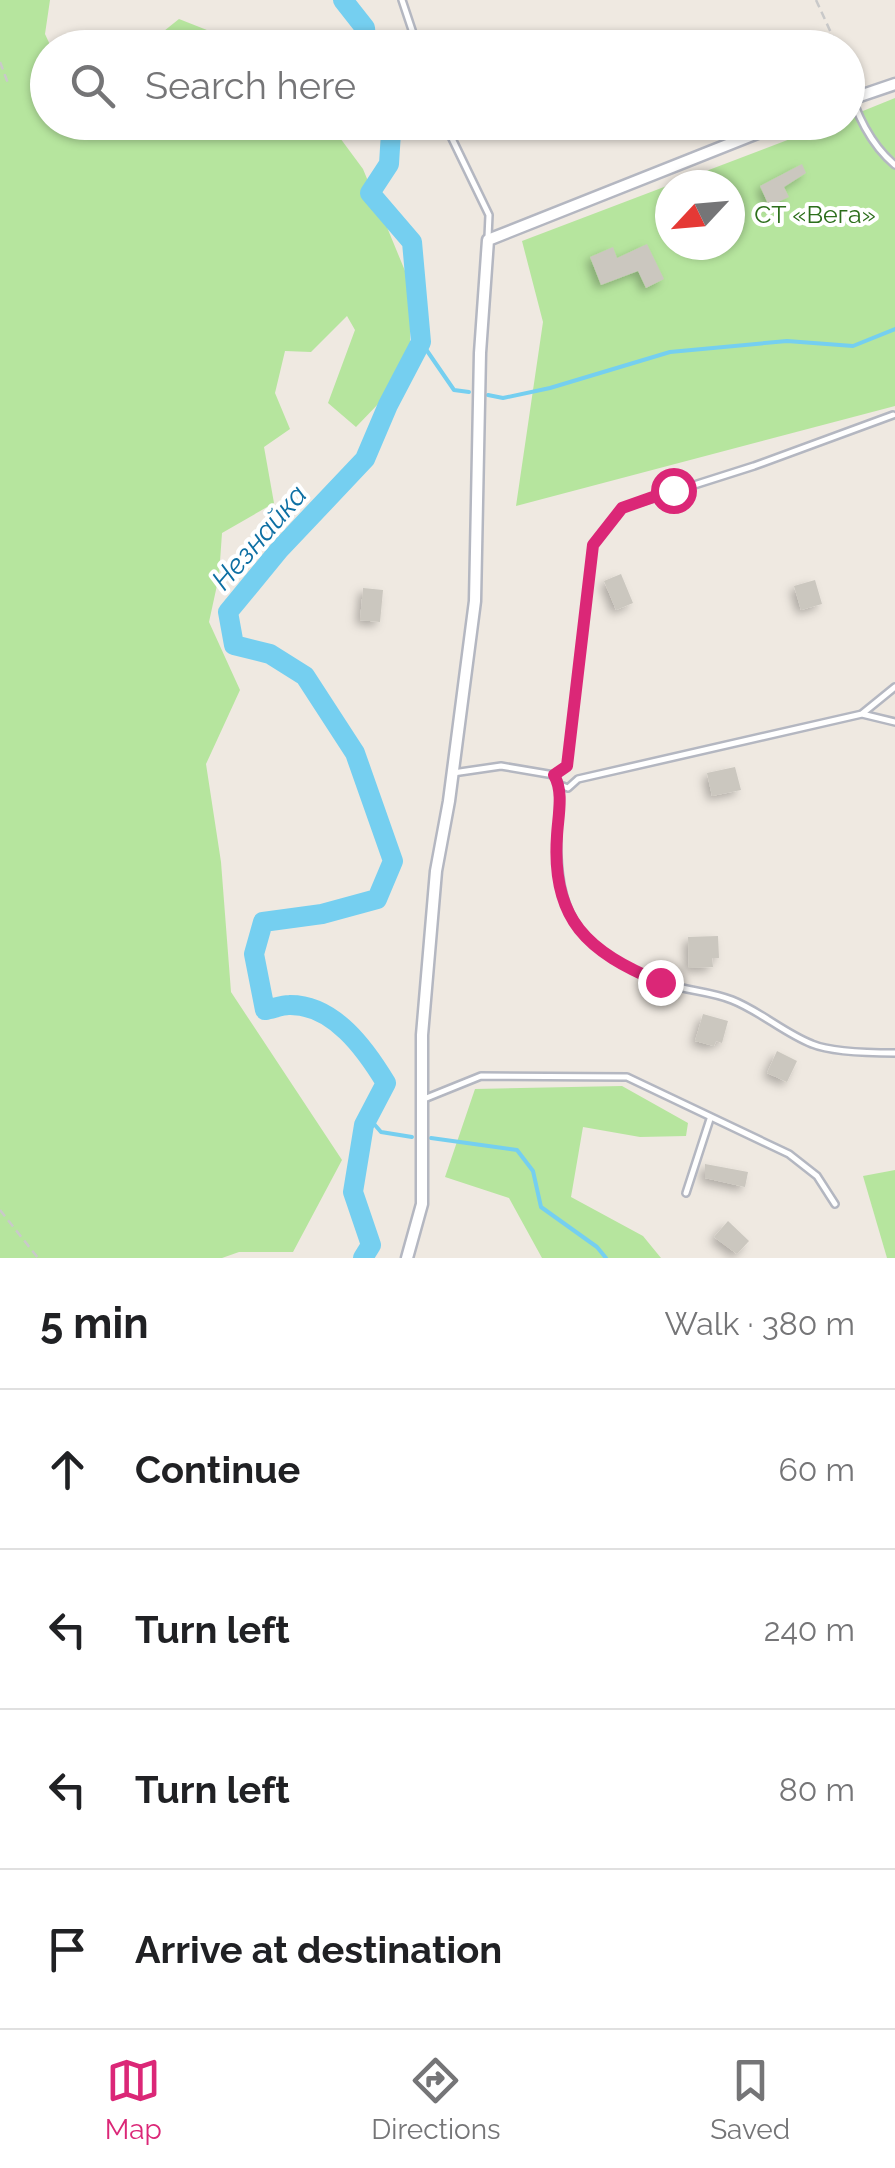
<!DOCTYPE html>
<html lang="en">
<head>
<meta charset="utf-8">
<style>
  body { margin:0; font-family:Raleway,sans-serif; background:#f6f6f6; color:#202124 }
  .compass { position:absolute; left:655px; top:170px; width:90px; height:90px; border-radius:50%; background:#fff; box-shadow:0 2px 8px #0004; rotate:244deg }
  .stop { position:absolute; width:30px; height:30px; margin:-22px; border:8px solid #db2777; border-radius:50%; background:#fff }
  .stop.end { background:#db2777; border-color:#fff; box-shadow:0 2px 10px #0008 }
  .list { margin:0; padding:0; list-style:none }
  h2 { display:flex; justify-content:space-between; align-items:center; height:130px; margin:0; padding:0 40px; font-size:42px }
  h2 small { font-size:32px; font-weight:400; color:#757577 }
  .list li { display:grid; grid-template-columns:65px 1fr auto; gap:30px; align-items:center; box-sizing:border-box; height:160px; padding:0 40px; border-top:2px solid #e0e0e0 }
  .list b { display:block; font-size:38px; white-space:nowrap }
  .list em { font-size:32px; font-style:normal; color:#757577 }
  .icon { flex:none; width:55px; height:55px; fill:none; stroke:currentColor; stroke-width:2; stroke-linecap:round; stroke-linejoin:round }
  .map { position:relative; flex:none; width:895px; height:1258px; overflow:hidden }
  .search { position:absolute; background:#fff; box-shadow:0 2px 8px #0004; left:30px; right:30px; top:30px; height:110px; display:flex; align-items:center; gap:25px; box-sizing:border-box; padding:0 35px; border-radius:55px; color:#757577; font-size:38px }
  .sheet { height:770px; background:#fff }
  nav { display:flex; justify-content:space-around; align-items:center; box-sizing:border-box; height:140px; border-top:2px solid #e0e0e0; background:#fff; font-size:28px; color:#757577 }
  nav a { display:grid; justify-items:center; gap:5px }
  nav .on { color:#db2777 }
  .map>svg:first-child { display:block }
  .green { fill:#b6e59e; fill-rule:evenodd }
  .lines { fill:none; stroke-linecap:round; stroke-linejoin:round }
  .stream { stroke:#75cff0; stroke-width:4 }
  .river { stroke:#75cff0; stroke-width:20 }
  .building { fill:#cbc7bf; filter:url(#shadow) }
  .service-casing { stroke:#b4b7c1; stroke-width:10 }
  .minor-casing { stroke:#b4b7c1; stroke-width:15 }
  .path { stroke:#c9c9c9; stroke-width:2.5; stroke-dasharray:8 5; stroke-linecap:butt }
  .service { stroke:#fff; stroke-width:5 }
  .minor { stroke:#fff; stroke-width:10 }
  .route { stroke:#db2777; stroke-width:12 }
  .labels { text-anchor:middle; stroke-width:8; stroke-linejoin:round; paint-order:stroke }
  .park-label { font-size:25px; fill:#2c6e1b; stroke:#fff }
  .water-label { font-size:28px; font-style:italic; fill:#0d6fa3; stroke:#fff }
</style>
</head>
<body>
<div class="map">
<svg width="895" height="1258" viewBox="0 0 895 1258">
  <defs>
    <filter id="shadow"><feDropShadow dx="-4.5" dy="4.5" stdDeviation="5" flood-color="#0004"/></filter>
  </defs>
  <rect width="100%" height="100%" fill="#efe9e1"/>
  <g class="green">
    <path d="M0,0h50l-5,34 6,13 -3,1v74l281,1 34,46 47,114v68l-29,50 -25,26 -28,-24 27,-73 -8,-14 -36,36 -26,-1 -10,42 15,36 -26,18 10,56 -52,30 -3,43 -10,46 31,68 -34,74 15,98 10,130 111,168 -49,92h-54l-17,6h-222z"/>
    <path d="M179,19l71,28h-106z"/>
    <path d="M895,98v308l-379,100 27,-184 -21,-81 310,-118 16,-1v-5zM670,185h60v60h-60z"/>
    <path d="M622,1086l66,37 -2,13 -46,1 -57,-10 -12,70 72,39 18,22h-119l-33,-60 -64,-21 30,-88z"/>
    <path d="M895,1170v88h-8l-24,-82z"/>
  </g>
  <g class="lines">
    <g class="stream">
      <path d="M421,342l33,48 15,2"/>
      <path d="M488,395l15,3 47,-10 120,-36 117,-11 66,5 42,-17"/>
      <path d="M368,1117l13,15 31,5"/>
      <path d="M431,1138l86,12 16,21 8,36 56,40 9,11"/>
    </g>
    <g class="river">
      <path d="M343,0l22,28 2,20"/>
      <path d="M363,1258l8,-13 -18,-53 11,-67 22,-42c-20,-33 -52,-79 -97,-78 -7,0 -17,4 -24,5l-11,-56 9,-32 59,-8 55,-15 16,-38 -38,-108 -50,-77 -35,-22 -36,-9 -6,-33 51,-62 86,-91 23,-54 33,-63 -9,-100 -42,-49 19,-29 2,-32 -10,-10"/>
    </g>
  </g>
  <g class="building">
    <path d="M802,164l4,9 -22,14 5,10 -20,9 -9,-20z"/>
    <path d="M647,244l17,35 -18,9 -8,-17 -37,14 -11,-28 23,-10 4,11z"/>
    <path d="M621,574l12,29 -17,7 -12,-29z"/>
    <path d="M815,580l7,24 -21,6 -7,-24z"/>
    <path d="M363,588l20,2 -3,32 -20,-2z"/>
    <path d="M735,767l6,23 -29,6 -5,-23z"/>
    <path d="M718,936l1,22h-7l1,9 -24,1 -1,-31z"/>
    <path d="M703,1014l25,7 -6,22 -6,-2 -2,5 -19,-5z"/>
    <path d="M777,1051l20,10 -10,21 -20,-9z"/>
    <path d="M705,1164l43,8 -3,15 -40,-9z"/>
    <path d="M728,1221l21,20 -12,13 -23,-17z"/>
  </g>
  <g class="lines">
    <g class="service-casing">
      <g id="service">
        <path d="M402,0l16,48"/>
        <path d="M821,45l8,3"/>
        <path d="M848,82c7,31 23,63 47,83"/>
        <path d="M444,122l45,93 -1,22"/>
        <path d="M863,713l32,-26"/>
        <path d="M453,773l48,-7 53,9 6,10 8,3 10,-9 284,-65 33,8"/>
        <path d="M554,775l13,-9 26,-221 29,-37 132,-42 139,-51"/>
        <path d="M560,785c-7,107 -6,158 105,198 21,8 45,8 67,17 28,11 52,33 80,44 19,8 62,9 83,9"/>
        <path d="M424,1099l57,-23 146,1 162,77 28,22 18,28"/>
        <path d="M686,1193l24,-74"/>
      </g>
    </g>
    <g class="minor-casing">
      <g id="minor">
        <path d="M848,100l47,-16"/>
        <path d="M407,1258l15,-54v-169l14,-164 13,-70 26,-200 5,-248 8,-113 297,-118"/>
      </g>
    </g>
    <g class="path">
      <path d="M816,0l22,48"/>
      <path d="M0,62l9,24"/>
      <path d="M0,1210l38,48"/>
    </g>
    <use href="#service" class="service"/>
    <use href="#minor" class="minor"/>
  </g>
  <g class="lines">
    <path class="route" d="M660,982c-72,-30 -109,-62 -103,-146 1,-20 7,-44 -3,-61l13,-9 26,-221 29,-37 51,-18"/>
  </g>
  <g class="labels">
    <g class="park-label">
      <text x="815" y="223">СТ «Вега»</text>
    </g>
    <g class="water-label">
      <text transform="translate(259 537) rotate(-49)" y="10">Незнайка</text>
    </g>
  </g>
</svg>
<svg class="compass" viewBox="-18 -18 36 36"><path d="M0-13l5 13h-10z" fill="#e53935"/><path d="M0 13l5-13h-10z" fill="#757577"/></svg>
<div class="stop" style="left:673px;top:490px"></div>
<div class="stop end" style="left:660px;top:982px"></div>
<div class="search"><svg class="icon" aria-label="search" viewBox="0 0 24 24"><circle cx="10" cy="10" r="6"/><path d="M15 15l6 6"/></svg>Search here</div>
</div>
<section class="sheet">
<h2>5 min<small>Walk · 380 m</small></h2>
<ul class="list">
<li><svg class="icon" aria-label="ahead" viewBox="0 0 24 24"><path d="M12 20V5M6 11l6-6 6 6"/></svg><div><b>Continue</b></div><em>60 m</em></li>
<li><svg class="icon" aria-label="left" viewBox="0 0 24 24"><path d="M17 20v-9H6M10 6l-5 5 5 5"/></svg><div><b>Turn left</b></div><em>240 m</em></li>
<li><svg class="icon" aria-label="left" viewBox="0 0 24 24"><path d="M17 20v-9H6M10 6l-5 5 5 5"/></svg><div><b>Turn left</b></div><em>80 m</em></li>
<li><svg class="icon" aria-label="arrive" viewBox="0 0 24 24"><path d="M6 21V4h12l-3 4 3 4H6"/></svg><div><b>Arrive at destination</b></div></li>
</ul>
</section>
<nav>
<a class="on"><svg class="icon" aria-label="map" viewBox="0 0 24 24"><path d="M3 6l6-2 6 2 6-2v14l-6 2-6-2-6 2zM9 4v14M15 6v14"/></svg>Map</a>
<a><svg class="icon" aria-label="directions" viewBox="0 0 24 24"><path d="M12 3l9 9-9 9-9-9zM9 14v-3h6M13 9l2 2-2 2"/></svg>Directions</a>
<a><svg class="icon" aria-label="saved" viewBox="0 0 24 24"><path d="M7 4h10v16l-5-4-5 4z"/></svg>Saved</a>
</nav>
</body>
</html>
